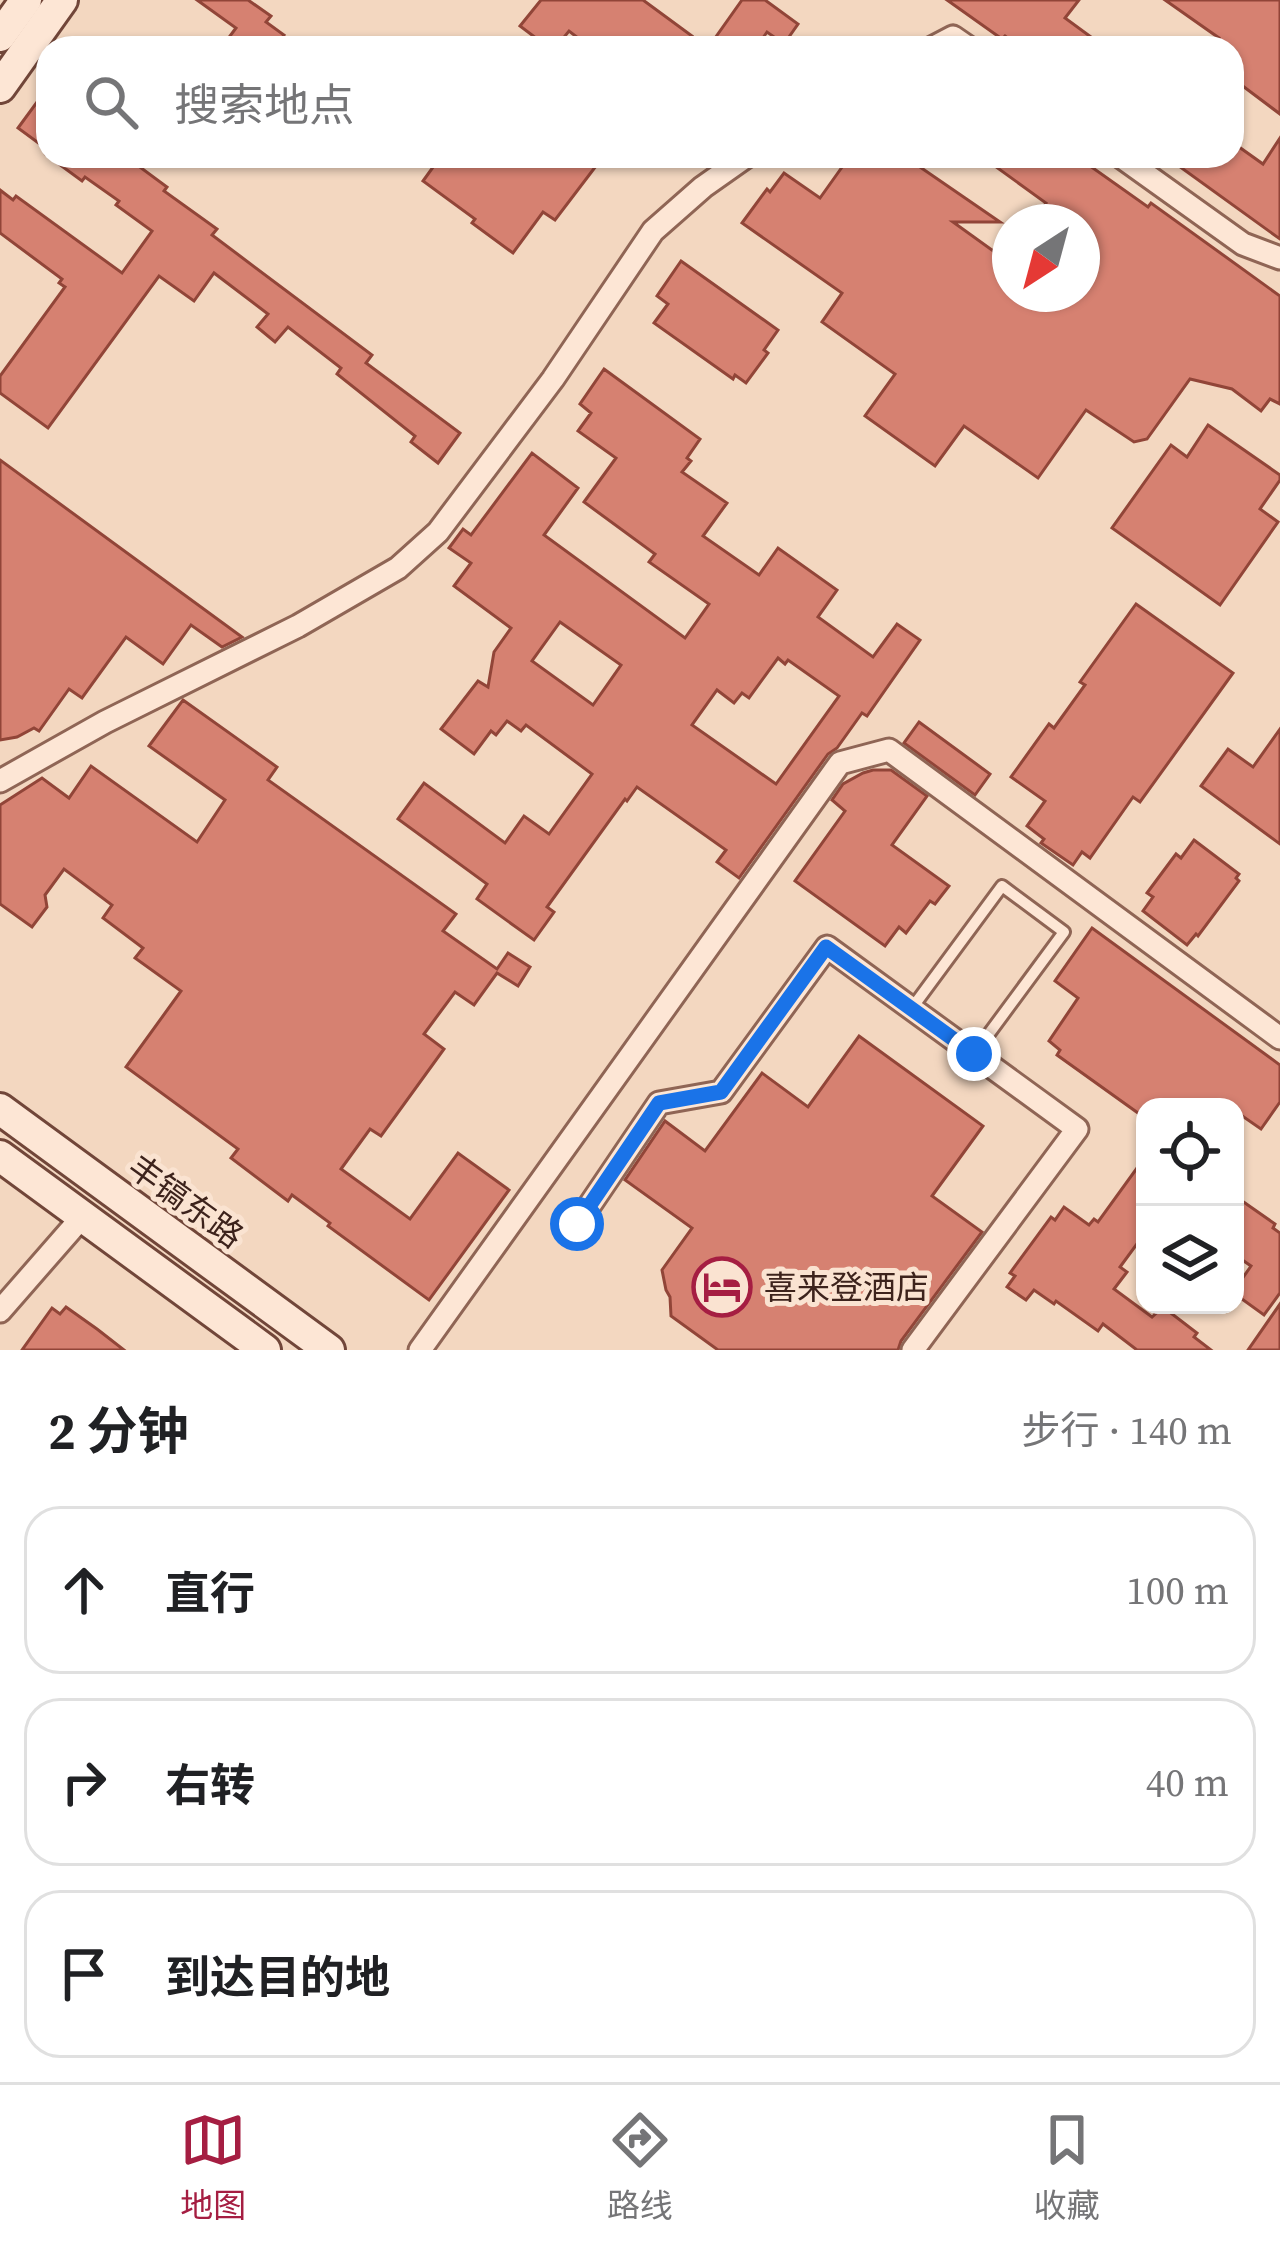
<!DOCTYPE html>
<html lang="zh">
<head>
<meta charset="utf-8">
<style>
  body { margin:0; font-family:"Source Serif 4","Noto Sans SC",serif; background:#f6f6f6; color:#202124 }
  .controls { position:absolute; right:36px; bottom:36px; display:grid; overflow:hidden; border-radius:24px; box-shadow:0 3px 9px #0004 }
  .controls button { width:108px; height:108px; display:grid; place-items:center; padding:0; border:0; border-bottom:3px solid #e0e0e0; background:#fff; color:#202124; font:60px sans-serif }
  .compass { position:absolute; left:992px; top:204px; width:108px; height:108px; border-radius:50%; background:#fff; box-shadow:0 3px 9px #0004; rotate:216deg }
  .stop { position:absolute; width:36px; height:36px; margin:-27px; border:9px solid #1a73e8; border-radius:50%; background:#fff }
  .stop.end { background:#1a73e8; border-color:#fff; box-shadow:0 3px 12px #0008 }
  .list { margin:0; padding:0; list-style:none }
  h2 { display:flex; justify-content:space-between; align-items:center; height:156px; margin:0; padding:0 48px; font-size:51px }
  h2 small { font-size:39px; font-weight:400; color:#757577 }
  .list li { display:grid; grid-template-columns:78px 1fr auto; gap:36px; align-items:center; box-sizing:border-box; height:168px; margin:0 24px 24px; padding:0 24px; border:3px solid #e0e0e0; border-radius:36px }
  .list b { display:block; font-size:45px; white-space:nowrap }
  .list em { font-size:39px; font-style:normal; color:#757577 }
  .icon { flex:none; width:66px; height:66px; fill:none; stroke:currentColor; stroke-width:2; stroke-linecap:round; stroke-linejoin:round }
  .map { position:relative; flex:none; width:1280px; height:1350px; overflow:hidden }
  .search { position:absolute; background:#fff; box-shadow:0 3px 9px #0004; left:36px; right:36px; top:36px; height:132px; display:flex; align-items:center; gap:30px; box-sizing:border-box; padding:0 42px; border-radius:36px; color:#757577; font-size:45px }
  .sheet { height:732px; background:#fff }
  nav { display:flex; justify-content:space-around; align-items:center; box-sizing:border-box; height:168px; border-top:3px solid #e0e0e0; background:#fff; font-size:33px; color:#757577 }
  nav a { display:grid; justify-items:center; gap:6px }
  nav .on { color:#a51e42 }
  .map>svg:first-child { display:block }
  .building { fill:#d68171; stroke:#914538; stroke-width:3; fill-rule:evenodd }
  .lines { fill:none; stroke-linecap:round; stroke-linejoin:round }
  .lane-casing { stroke:#8f6555; stroke-width:16 }
  .street-casing { stroke:#8f6555; stroke-width:27 }
  .secondary-casing { stroke:#714639; stroke-width:36 }
  .lane { stroke:#fde6d5; stroke-width:10 }
  .street { stroke:#fde6d5; stroke-width:21 }
  .secondary { stroke:#fde6d5; stroke-width:30 }
  .route { stroke:#1a73e8; stroke-width:15 }
  .labels { text-anchor:middle; stroke-width:10; stroke-linejoin:round; paint-order:stroke }
  .street-label { font-size:33px; fill:#3d231c; stroke:#fae3d1 }
  .poi-label { font-size:33px; fill:#3d231c; stroke:#fae3d1; text-anchor:start }
</style>
</head>
<body>
<div class="map">
<svg width="1280" height="1350" viewBox="0 0 1280 1350">
  <rect width="100%" height="100%" fill="#f3d7c0"/>
  <g class="building">
    <path d="M197,0h51l23,16 -5,6 18,13 -9,13h-54l15,-20z"/>
    <path d="M541,0h102l49,36 -10,12h-91l-22,-17 -8,10 -4,-3 -8,10 -29,-22z"/>
    <path d="M742,0h23l33,24 -14,20 -17,-12 -11,16h-48z"/>
    <path d="M947,0h132l-14,18 41,30h-85l-16,-12 -3,3z"/>
    <path d="M1165,0h115v114l-48,-36v-30h-6l-9,-7 2,-3z"/>
    <path d="M48,87v63l-30,-22z"/>
    <path d="M1280,138v101l-115,-83h67v-14l31,22z"/>
    <path d="M48,156h77l42,31 -3,4 53,38 -5,6 160,120 -6,8 94,70 -22,30 -27,-21 4,-6 -78,-62 4,-6 -53,-41 -13,15 -18,-15 11,-13 -54,-41 -20,28 -35,-25 -111,152 -48,-35v-17l65,-89 -6,-4 3,-4 -62,-46v-43l13,10 3,-4 106,77 30,-42 -36,-26 3,-4 -34,-24 -3,4z"/>
    <path d="M441,156h141l14,10 -41,54 -12,-8 -30,41 -41,-30 3,-4 -52,-38z"/>
    <path d="M850,156h54l96,66h-47l57,41v31h72v-72h-49l13,-19 -65,-47h95l72,51 3,-4 129,93v108l-10,-5 -9,12 -29,-22 -42,-10 -43,60 -13,3 -48,-32 -48,68 -74,-52 -29,40 -70,-50 30,-42 -73,-52 20,-29 -100,-70 25,-34 3,3 14,-19 36,25z"/>
    <path d="M681,261l97,69 -14,20 4,3 -22,30 -11,-8 -2,4 -79,-56 14,-19 -11,-8z"/>
    <path d="M604,369l96,70 -13,19 4,3 -9,11 45,31 -24,33 56,39 19,-27 59,42 -19,27 55,40 24,-33 23,16 -53,76 -5,-3 -25,35 -9,6 -89,124 -22,-16 9,-12 -89,-63 -10,14 -2,-2 -78,108 7,5 -20,28 -57,-41 10,-15 -89,-65 26,-36 81,60 19,-27 25,18 43,-60 -66,-49 -5,6 -14,-10 -11,14 -5,-4 -17,23 -33,-25 37,-48 10,6 6,-35 17,-24 -57,-42 17,-23 -22,-15 14,-19 8,6 61,-82 46,35 -34,47 141,103 24,-34 -60,-42 6,-8 -71,-52 32,-44 -38,-27 13,-18 -11,-9zM560,622l61,43 -28,40 -61,-44zM778,658l7,6 3,-4 51,36 -63,88 -84,-59 25,-35 17,13 8,-10 7,5z"/>
    <path d="M1208,425l72,50v5l-20,29 18,13 -58,83 -108,-77 59,-83 16,12z"/>
    <path d="M0,460l242,177 -20,10 -31,-22 -28,39 -37,-27 -44,61 -13,-9 -30,42 -5,-3 -17,9 -17,3z"/>
    <path d="M1136,604l97,69 -93,129 -7,-5 -43,61 -8,-6 -9,13 -32,-22 3,-4 -17,-13 18,-25 -34,-24 38,-53 5,4 31,-43 -5,-3z"/>
    <path d="M183,700l94,67 -9,13 188,134 -13,17 54,38 11,-16 22,14 -12,19 -21,-13 -23,32 -19,-13 -31,42 20,15 -63,87 -11,-7 -29,40 69,50 48,-66 51,37 -80,110 -101,-74 2,-3 -38,-28 -4,6 -57,-43 7,-9 -112,-82 55,-76 -46,-33 8,-10 -40,-30 9,-13 -48,-36 -19,26 2,12 -15,20 -32,-23v-99l42,-27 27,20 22,-32 106,76 28,-42 -76,-54z"/>
    <path d="M919,722l71,52 -15,21 -71,-52z"/>
    <path d="M1280,729v115l-79,-58 27,-37 25,18z"/>
    <path d="M873,770h18l36,26 -35,49 57,41 -14,18 -5,-3 -24,32 -7,-6 -14,19 -90,-65 50,-70 -13,-11 11,-16 20,-11z"/>
    <path d="M1194,840l45,34 -3,4 3,3 -41,55 -2,-2 -9,11 -44,-34 10,-14 -6,-4 29,-39 5,4z"/>
    <path d="M1092,928l188,137v37l-19,27 -26,-18v-4h-90v11l-88,-63 3,-5 -11,-9 29,-43 -23,-17z"/>
    <path d="M859,1036l124,90 -51,70 50,36 -81,109 -3,9h-180l-47,-34 -1,-19 -4,-7 -4,-20 30,-42 -67,-48 40,-59 40,30 57,-78 46,34z"/>
    <path d="M1145,1157v76l-25,34 7,5 -13,17 38,28 11,-10 34,26 -3,4 17,13h-74l-34,-26 -5,7 -42,-30 -2,3 -20,-14 -8,10 -19,-13 8,-11 -5,-3 41,-56 4,3 9,-13 25,18 5,-6 4,3z"/>
    <path d="M1235,1196l40,28 -2,4 7,5v60l-16,22 -29,-21v-5l16,-23 -16,-11z"/>
    <path d="M1280,1304v46h-32z"/>
    <path d="M66,1307l31,22 27,21h-102l30,-42 8,6z"/>
  </g>
  <g class="lines">
    <g class="lane-casing">
      <path id="lane" d="M912,1008l90,-122 62,46 -90,122"/>
    </g>
    <g class="street-casing">
      <g id="street">
        <path d="M932,48l21,-11 16,11"/>
        <path d="M1120,156l123,88 37,14"/>
        <path d="M0,781l105,-59 193,-96 100,-58 40,-36 115,-153 100,-148 50,-44 44,-31"/>
        <path d="M577,1224l82,-121 62,-11 106,-145 250,182 -164,221"/>
        <path d="M0,1311l83,-95"/>
        <path d="M420,1350l420,-587 49,-13 391,288"/>
      </g>
    </g>
    <g class="secondary-casing">
      <g id="secondary">
        <path d="M0,36l26,-36"/>
        <path d="M0,87l62,-87"/>
        <path d="M0,1109l329,241"/>
        <path d="M0,1156l265,194"/>
      </g>
    </g>
    <use href="#lane" class="lane"/>
    <use href="#street" class="street"/>
    <use href="#secondary" class="secondary"/>
  </g>
  <g class="lines">
    <path class="route" d="M577,1224l82,-121 62,-11 105,-145 148,107"/>
  </g>
  <defs>
    <g id="hotel-ring" transform="scale(3)"><circle r="9.5" fill="#fae3d1" stroke="#a51e42" stroke-width="1.5"/><path d="M-6-4.5h1.5V1H6V5H4.5V3h-9V5H-6ZM-4 0a1.8 1.8 0 1 1 3.6 0ZM.5 0V-2.5h3Q6-2.5 6 0Z" fill="#a51e42"/></g>
  </defs>
  <g fill-rule="evenodd">
    <use href="#hotel-ring" x="722" y="1287"/>
  </g>
  <g class="labels">
    <g class="street-label">
      <text transform="translate(186 1201) rotate(36)" y="12">丰镐东路</text>
    </g>
    <g class="poi-label">
      <text x="764" y="1299">喜来登酒店</text>
    </g>
  </g>
</svg>
<div class="controls">
<button><svg class="icon" aria-label="locate" viewBox="0 0 24 24"><circle cx="12" cy="12" r="6"/><path d="M12 2v4M12 18v4M2 12h4M18 12h4"/></svg></button>
<button><svg class="icon" aria-label="layers" viewBox="0 0 24 24"><path d="M12 4l9 5-9 5-9-5zM3 14l9 5 9-5"/></svg></button>
</div>
<svg class="compass" viewBox="-18 -18 36 36"><path d="M0-13l5 13h-10z" fill="#e53935"/><path d="M0 13l5-13h-10z" fill="#757577"/></svg>
<div class="stop" style="left:577px;top:1224px"></div>
<div class="stop end" style="left:974px;top:1054px"></div>
<div class="search"><svg class="icon" aria-label="search" viewBox="0 0 24 24"><circle cx="10" cy="10" r="6"/><path d="M15 15l6 6"/></svg>搜索地点</div>
</div>
<section class="sheet">
<h2>2 分钟<small>步行 · 140 m</small></h2>
<ul class="list">
<li><svg class="icon" aria-label="ahead" viewBox="0 0 24 24"><path d="M12 20V5M6 11l6-6 6 6"/></svg><div><b>直行</b></div><em>100 m</em></li>
<li><svg class="icon" aria-label="right" viewBox="0 0 24 24"><path d="M7 20v-9h11M14 6l5 5-5 5"/></svg><div><b>右转</b></div><em>40 m</em></li>
<li><svg class="icon" aria-label="arrive" viewBox="0 0 24 24"><path d="M6 21V4h12l-3 4 3 4H6"/></svg><div><b>到达目的地</b></div></li>
</ul>
</section>
<nav>
<a class="on"><svg class="icon" aria-label="map" viewBox="0 0 24 24"><path d="M3 6l6-2 6 2 6-2v14l-6 2-6-2-6 2zM9 4v14M15 6v14"/></svg>地图</a>
<a><svg class="icon" aria-label="directions" viewBox="0 0 24 24"><path d="M12 3l9 9-9 9-9-9zM9 14v-3h6M13 9l2 2-2 2"/></svg>路线</a>
<a><svg class="icon" aria-label="saved" viewBox="0 0 24 24"><path d="M7 4h10v16l-5-4-5 4z"/></svg>收藏</a>
</nav>
</body>
</html>
